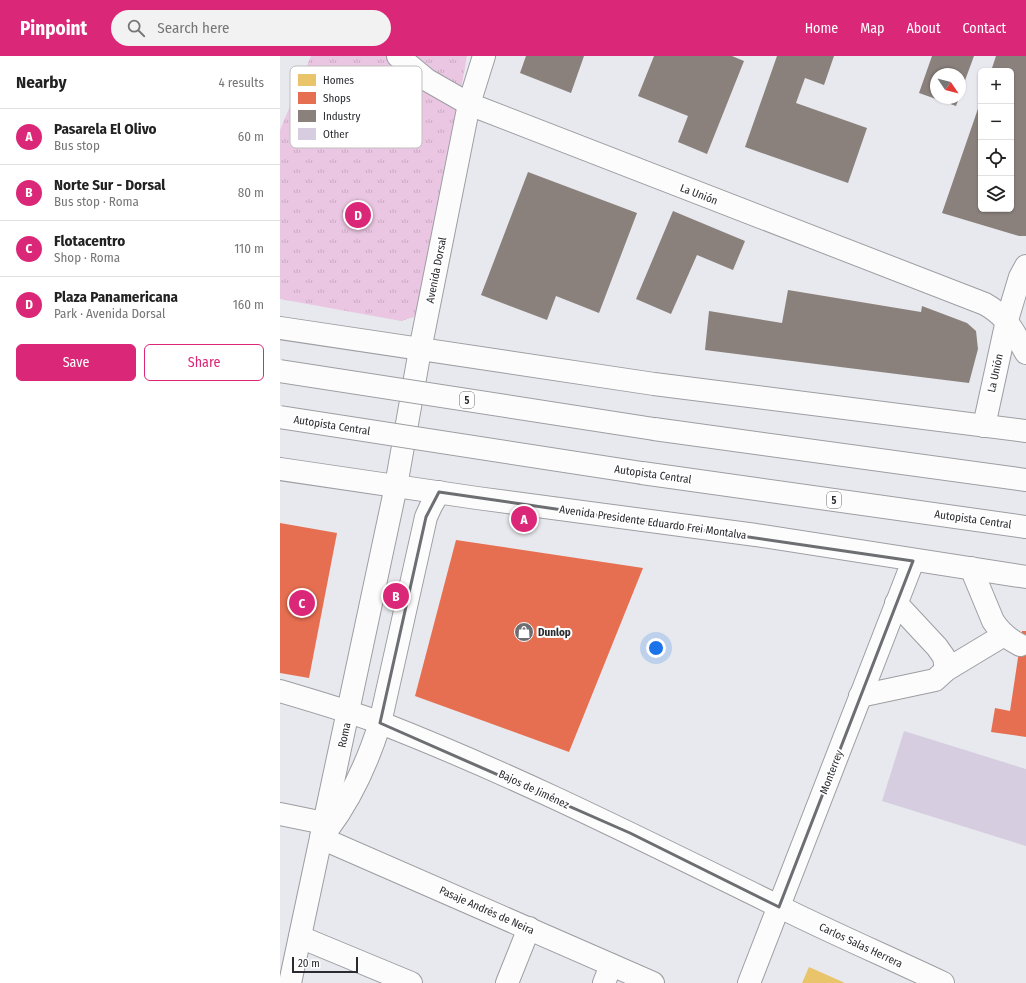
<!DOCTYPE html>
<html lang="en">
<head>
<meta charset="utf-8">
<style>
  body { margin:0; font-family:"Fira Sans Condensed",sans-serif; background:#f2f2f2; color:#222 }
  .controls { position:absolute; right:12px; top:12px; display:grid; overflow:hidden; border-radius:6px; box-shadow:0 1px 3px #0004 }
  .controls button { width:36px; height:36px; display:grid; place-items:center; padding:0; border:0; border-bottom:1px solid #e0e0e0; background:#fff; color:#222; font:20px sans-serif }
  .compass { position:absolute; left:650px; top:12px; width:36px; height:36px; border-radius:50%; background:#fff; box-shadow:0 1px 3px #0004; rotate:125deg }
  .scale { position:absolute; left:12px; bottom:10px; width:66px; box-sizing:border-box; padding-left:4px; border:2px solid #2a2b2f; border-top:0; font-size:11px; line-height:14px; white-space:nowrap; color:#2a2b2f; -webkit-text-stroke:3px #fff; paint-order:stroke }
  .you { position:absolute; left:376px; top:592px; width:14px; height:14px; margin:-10px; border:3px solid #fff; border-radius:50%; background:#1a73e8; box-shadow:0 0 0 6px #1a73e833 }
  .badge { display:grid; place-items:center; width:26px; height:26px; border-radius:50%; background:#db2777; color:#fff; font-size:13px; font-weight:700 }
  .pin { position:absolute; translate:-50% -50%; border:2px solid #fff; box-shadow:0 1px 4px #0006 }
  .list { margin:0; padding:0; list-style:none }
  h2 { display:flex; justify-content:space-between; align-items:center; height:52px; margin:0; padding:0 16px; font-size:17px }
  h2 small { font-size:13px; font-weight:400; color:#767676 }
  .list li { display:grid; grid-template-columns:26px 1fr auto; gap:12px; align-items:center; box-sizing:border-box; height:56px; padding:0 16px; border-top:1px solid #e0e0e0 }
  .list b { display:block; font-size:15px; white-space:nowrap }
  .list p { margin:0; font-size:13px; white-space:nowrap; color:#767676 }
  .list em { font-size:13px; font-style:normal; color:#767676 }
  .actions { display:flex; gap:8px; padding:12px 16px }
  .actions a { flex:1; padding:9px 0; border:1px solid #db2777; border-radius:6px; text-align:center; font-size:14px; color:#db2777 }
  .actions .main { background:#db2777; color:#fff }
  .icon { flex:none; width:22px; height:22px; fill:none; stroke:currentColor; stroke-width:2; stroke-linecap:round; stroke-linejoin:round }
  .map { position:relative; flex:none; width:746px; height:927px; overflow:hidden }
  header { display:flex; align-items:center; gap:24px; box-sizing:border-box; height:56px; padding:0 20px; background:#db2777; color:#fff }
  header strong { font-size:19px }
  nav { display:flex; gap:22px; margin-inline-start:auto; font-size:14px }
  .search { width:280px; height:36px; background:#f2f2f2; display:flex; align-items:center; gap:10px; box-sizing:border-box; padding:0 14px; border-radius:22px; color:#767676; font-size:15px }
  main { display:flex }
  aside { flex:1; background:#fff }
  .map>svg:first-child { display:block }
  .park { fill:url(#park-tufts) }
  .homes { fill:#e9c46a }
  .shops { fill:#e76f51 }
  .industry { fill:#8a817c }
  .building { fill:#d6cee0 }
  .lines { fill:none; stroke-linecap:round; stroke-linejoin:round }
  .minor-casing { stroke:#9d9ea2; stroke-width:24 }
  .major-casing { stroke:#9d9ea2; stroke-width:24 }
  .highway-casing { stroke:#9d9ea2; stroke-width:24 }
  .minor { stroke:#fcfcfc; stroke-width:22 }
  .major { stroke:#fcfcfc; stroke-width:22 }
  .highway { stroke:#fcfcfc; stroke-width:22 }
  .highway-bridge-casing { stroke:#9d9ea2; stroke-width:24; stroke-linecap:butt }
  .highway-bridge { stroke:#fcfcfc; stroke-width:22 }
  .marked { fill:none; stroke:#6c6e72; stroke-width:3; stroke-linejoin:round }
  .labels { text-anchor:middle; stroke-width:4; stroke-linejoin:round; paint-order:stroke }
  .shield { fill:#fff; stroke:#6a6b6d; stroke-width:1 }
  .shield-label { font-size:10px; font-weight:bold; fill:#2a2b2f }
  .street-label { font-size:11px; fill:#2a2b2f; stroke:#fff }
  .poi-label { font-size:11px; font-weight:bold; fill:#2a2b2f; stroke:#fff; text-anchor:start }
  .key { fill:#fff; stroke:#bfbfc1; stroke-width:1 }
  .key-label { font-size:11px; fill:#2a2b2f }
</style>
</head>
<body>
<header>
<strong>Pinpoint</strong>
<div class="search"><svg class="icon" aria-label="search" viewBox="0 0 24 24"><circle cx="10" cy="10" r="6"/><path d="M15 15l6 6"/></svg>Search here</div>
<nav><a>Home</a><a>Map</a><a>About</a><a>Contact</a></nav>
</header>
<main>
<aside>
<h2>Nearby<small>4 results</small></h2>
<ul class="list">
<li><span class="badge">A</span><div><b>Pasarela El Olivo</b><p>Bus stop</p></div><em>60 m</em></li>
<li><span class="badge">B</span><div><b>Norte Sur - Dorsal</b><p>Bus stop · Roma</p></div><em>80 m</em></li>
<li><span class="badge">C</span><div><b>Flotacentro</b><p>Shop · Roma</p></div><em>110 m</em></li>
<li><span class="badge">D</span><div><b>Plaza Panamericana</b><p>Park · Avenida Dorsal</p></div><em>160 m</em></li>
</ul>
<div class="actions"><a class="main">Save</a><a>Share</a></div>
</aside>
<div class="map">
<svg width="746" height="927" viewBox="0 0 746 927">
  <defs>
    <pattern id="park-tufts" width="24" height="20" patternUnits="userSpaceOnUse"><rect width="24" height="20" fill="#eac6e2"/><path d="M3 7l-1-3M5 7V3M7 7l1-3M15 17l-1-3M17 17v-4M19 17l1-3" fill="none" stroke="#c9aac2"/></pattern>
  </defs>
  <rect width="100%" height="100%" fill="#e8e9ee"/>
  <path class="park" d="M31,0h156l-13,71 -35,174 -5,16 -13,4 -121,-22v-169z"/>
  <path class="homes" d="M529,911l36,16h-43z"/>
  <g class="shops">
    <path d="M0,467l57,10 -28,145 -29,-5z"/>
    <path d="M176,484l187,28 -74,184 -154,-56z"/>
    <path d="M742,575h4v106l-35,-5 4,-24 15,3z"/>
  </g>
  <g class="industry">
    <path d="M246,0h58l-13,37 -51,-20z"/>
    <path d="M374,0h78l12,5 -37,93 -29,-12 10,-26 -50,-20z"/>
    <path d="M497,0h57l-10,29 -19,-7 -9,25 71,25 -19,55 -103,-36z"/>
    <path d="M652,0h42l-14,38v-20h-24v24h23l-3,8 -37,-13z"/>
    <path d="M716,0h30v180h-7l-77,-23 39,-113v109h30v-138h-20z"/>
    <path d="M248,116l109,41 -38,100 -43,-17 -9,24 -66,-25z"/>
    <path d="M393,155l72,30 -12,29 -36,-15 -26,59 -35,-15z"/>
    <path d="M508,234l133,22 1,-6 45,17 9,8 2,18 -9,34 -264,-33 4,-39 73,12z"/>
  </g>
  <path class="building" d="M624,675l122,38v77l-144,-45z"/>
  <g class="lines">
    <g class="minor-casing">
      <g id="minor">
        <path d="M118,0l29,24 42,24 516,200c23,13 28,27 41,49"/>
        <path d="M704,370l23,-106 13,-43 6,-11"/>
        <path d="M691,512l22,53c7,11 15,18 27,24"/>
        <path d="M616,547l41,44 7,10 2,13"/>
        <path d="M0,635c34,10 68,20 101,32 136,53 266,119 397,183 54,27 110,51 165,77"/>
        <path d="M580,640l75,-16 11,-10 58,-35"/>
        <path d="M0,758l44,9"/>
        <path d="M41,782l332,145"/>
        <path d="M20,881l111,46"/>
        <path d="M227,927l22,-55"/>
        <path d="M324,927l7,-18"/>
        <path d="M469,927l164,-422"/>
      </g>
    </g>
    <g class="major-casing">
      <g id="major">
        <path d="M0,272l374,56 372,47"/>
        <path d="M0,413l197,29 279,37 270,42"/>
        <path d="M48,773c24,-32 40,-68 52,-106l46,-206 5,-11 8,-14"/>
        <path d="M10,927l106,-497 24,-136 49,-246 15,-48"/>
      </g>
    </g>
    <g class="highway-casing">
      <g id="highway">
        <path d="M374,373l372,51"/>
        <path d="M362,417l384,54"/>
      </g>
    </g>
    <use href="#minor" class="minor"/>
    <use href="#major" class="major"/>
    <use href="#highway" class="highway"/>
    <g class="highway-bridge-casing">
      <g id="highway-bridge">
        <path d="M0,315l374,58"/>
        <path d="M0,361l362,56"/>
      </g>
    </g>
    <use href="#highway-bridge" class="highway-bridge"/>
  </g>
  <path class="marked" d="M159,436l474,69 -134,346 -149,-74 -250,-110 46,-206z"/>
  <defs>
    <g id="shop-disc" transform="scale(1)"><circle r="9.5" fill="#6c6e72" stroke="#fff"/><path d="M-5-2.5h2.3a2.7 3.5 0 0 1 5.4 0H5L5.5 6h-11ZM-1.5-2.5h3a1.5 2.3 0 0 0-3 0Z" fill="#fff"/></g>
  </defs>
  <g fill-rule="evenodd">
    <use href="#shop-disc" x="244" y="576"/>
  </g>
  <g class="labels">
    <g class="shield">
      <rect x="180" y="336" width="14" height="16" rx="3"/>
      <rect x="547" y="436" width="14" height="16" rx="3"/>
    </g>
    <g class="shield-label">
      <text x="187" y="348">5</text>
      <text x="554" y="448">5</text>
    </g>
    <g class="street-label">
      <text transform="translate(419 138) rotate(21)" y="4">La Unión</text>
      <text transform="translate(156 214) rotate(-79)" y="4">Avenida Dorsal</text>
      <text transform="translate(715 317) rotate(-78)" y="4">La Unión</text>
      <text transform="translate(52 369) rotate(9)" y="4">Autopista Central</text>
      <text transform="translate(373 418) rotate(8)" y="4">Autopista Central</text>
      <text transform="translate(693 463) rotate(8)" y="4">Autopista Central</text>
      <text transform="translate(373 466) rotate(8)" y="4">Avenida Presidente Eduardo Frei Montalva</text>
      <text transform="translate(64 679) rotate(-78)" y="4">Roma</text>
      <text transform="translate(551 716) rotate(-69)" y="4">Monterrey</text>
      <text transform="translate(254 733) rotate(25)" y="4">Bajos de Jiménez</text>
      <text transform="translate(207 854) rotate(24)" y="4">Pasaje Andrés de Neira</text>
      <text transform="translate(581 889) rotate(25)" y="4">Carlos Salas Herrera</text>
    </g>
    <g class="poi-label">
      <text x="258" y="580">Dunlop</text>
    </g>
  </g>
  <rect x="10" y="10" width="132" height="82" rx="6" class="key"/>
  <rect x="18" y="18" width="18" height="12" fill="#e9c46a"/>
  <rect x="18" y="36" width="18" height="12" fill="#e76f51"/>
  <rect x="18" y="54" width="18" height="12" fill="#8a817c"/>
  <rect x="18" y="72" width="18" height="12" fill="#d6cee0"/>
  <g class="key-label">
    <text x="43" y="28">Homes</text>
    <text x="43" y="46">Shops</text>
    <text x="43" y="64">Industry</text>
    <text x="43" y="82">Other</text>
  </g>
</svg>
<div class="controls">
<button>+</button>
<button>−</button>
<button><svg class="icon" aria-label="locate" viewBox="0 0 24 24"><circle cx="12" cy="12" r="6"/><path d="M12 2v4M12 18v4M2 12h4M18 12h4"/></svg></button>
<button><svg class="icon" aria-label="layers" viewBox="0 0 24 24"><path d="M12 4l9 5-9 5-9-5zM3 14l9 5 9-5"/></svg></button>
</div>
<svg class="compass" viewBox="-18 -18 36 36"><path d="M0-13l5 13h-10z" fill="#e53935"/><path d="M0 13l5-13h-10z" fill="#767676"/></svg>
<div class="scale">20 m</div>
<div class="you"></div>
<div class="pin badge" style="left:244px;top:463px">A</div>
<div class="pin badge" style="left:116px;top:540px">B</div>
<div class="pin badge" style="left:22px;top:547px">C</div>
<div class="pin badge" style="left:78px;top:159px">D</div>
</div>
</main>
</body>
</html>
